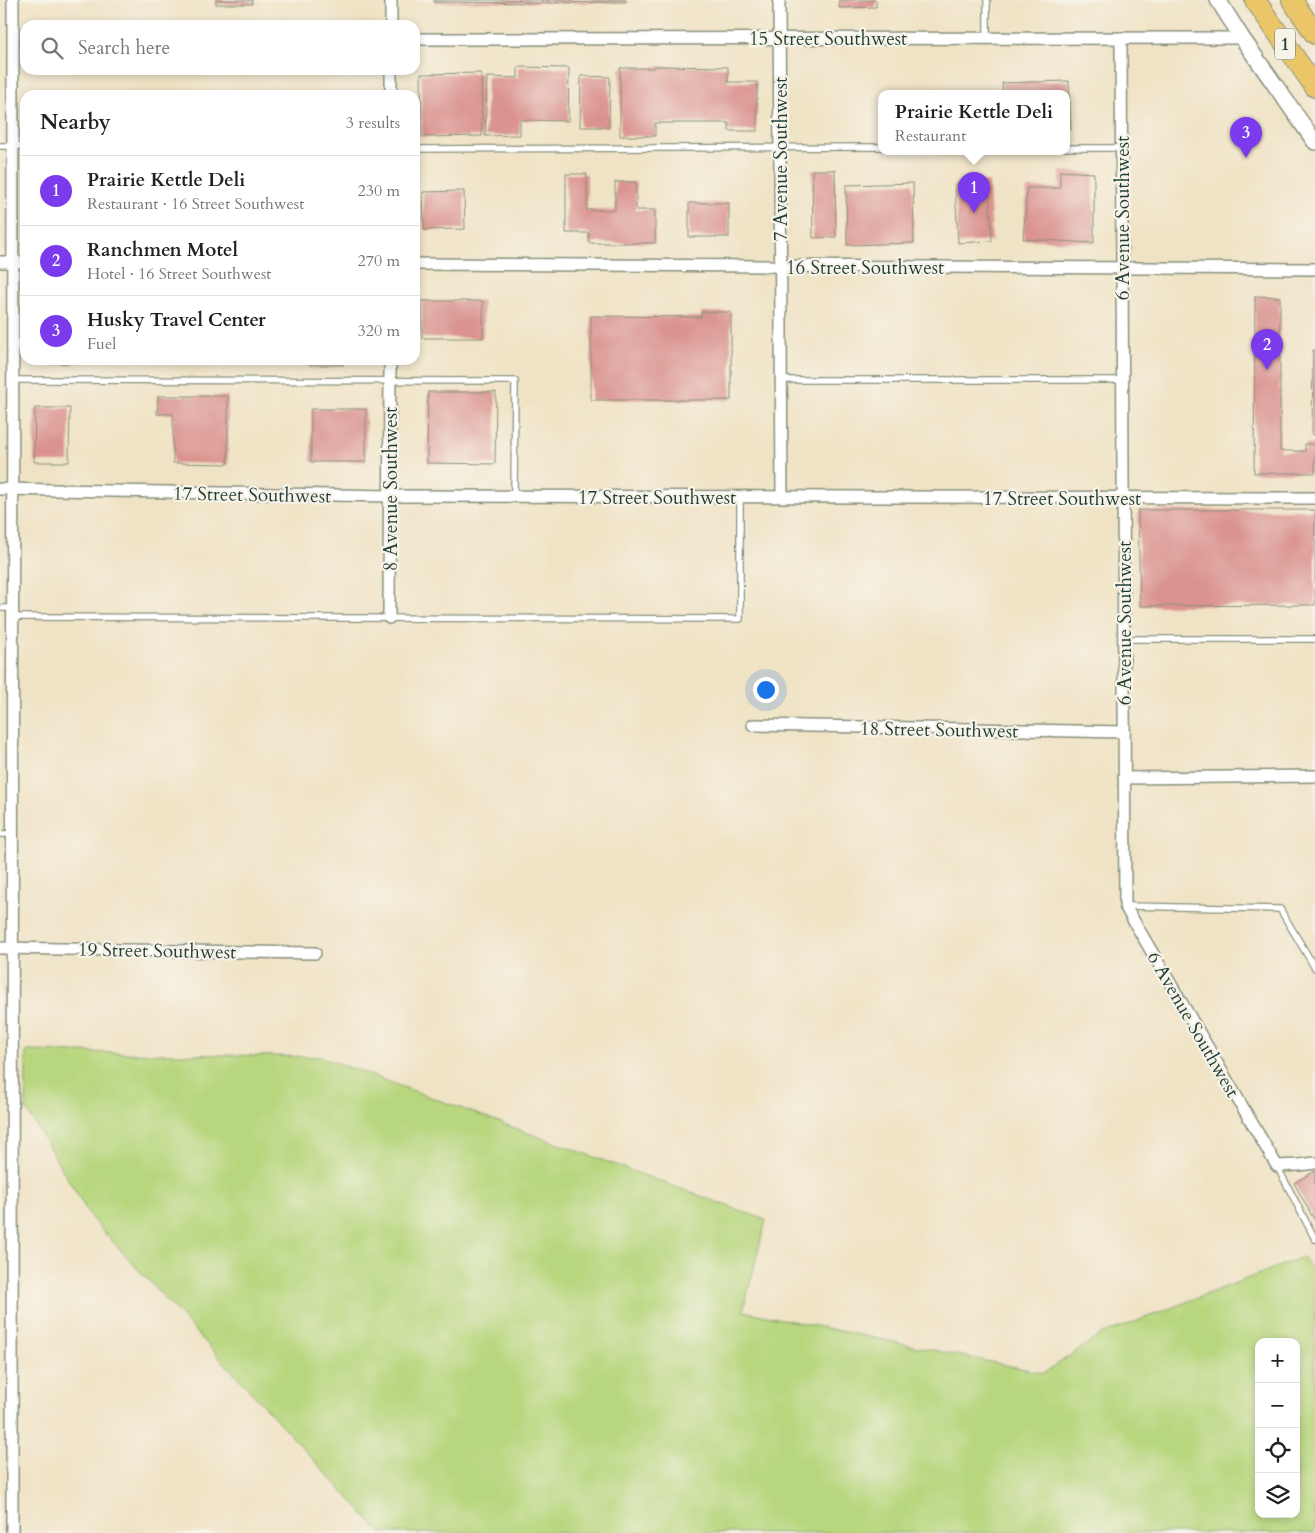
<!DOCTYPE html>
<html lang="en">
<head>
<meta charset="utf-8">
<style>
  body { margin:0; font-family:Cardo,serif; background:#f6f6f6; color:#202124 }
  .controls { position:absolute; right:15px; bottom:15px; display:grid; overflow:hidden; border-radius:10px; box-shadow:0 2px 8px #0003 }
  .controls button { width:45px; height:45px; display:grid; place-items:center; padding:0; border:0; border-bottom:1px solid #e0e0e0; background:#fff; color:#202124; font:25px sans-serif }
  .you { position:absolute; left:765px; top:689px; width:18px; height:18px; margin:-12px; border:4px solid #fff; border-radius:50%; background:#1a73e8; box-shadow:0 0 0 8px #1a73e833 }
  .badge { display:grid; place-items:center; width:32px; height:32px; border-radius:50%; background:#7c3aed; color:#fff; font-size:16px; font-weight:700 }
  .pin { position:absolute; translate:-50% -41px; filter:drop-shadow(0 1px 2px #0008) }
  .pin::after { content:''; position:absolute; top:26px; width:18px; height:15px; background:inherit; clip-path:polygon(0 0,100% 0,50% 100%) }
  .popup { position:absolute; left:878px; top:90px; width:192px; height:65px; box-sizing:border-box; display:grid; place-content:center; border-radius:10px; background:#fff; filter:drop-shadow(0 1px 4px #0005); font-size:16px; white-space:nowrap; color:#757577 }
  .popup b { font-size:19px; color:#202124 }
  .popup::after { content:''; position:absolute; left:50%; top:100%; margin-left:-10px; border:10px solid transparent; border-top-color:#fff }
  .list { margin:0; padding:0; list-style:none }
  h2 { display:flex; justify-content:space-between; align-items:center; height:65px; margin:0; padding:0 20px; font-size:21px }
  h2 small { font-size:16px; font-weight:400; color:#757577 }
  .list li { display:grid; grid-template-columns:32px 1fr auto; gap:15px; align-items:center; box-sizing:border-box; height:70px; padding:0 20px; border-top:1px solid #e0e0e0 }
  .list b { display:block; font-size:19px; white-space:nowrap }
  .list p { margin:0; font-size:16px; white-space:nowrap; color:#757577 }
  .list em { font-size:16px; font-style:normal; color:#757577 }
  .icon { flex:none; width:28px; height:28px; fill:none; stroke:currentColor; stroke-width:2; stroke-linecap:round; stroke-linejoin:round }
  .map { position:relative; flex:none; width:1315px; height:1533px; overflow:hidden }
  .search { position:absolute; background:#fff; box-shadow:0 2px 8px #0003; left:20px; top:20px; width:400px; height:55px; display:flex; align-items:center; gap:12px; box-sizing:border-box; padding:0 18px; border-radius:15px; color:#757577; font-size:19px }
  .panel { position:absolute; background:#fff; box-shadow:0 2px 8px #0003; left:20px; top:90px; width:400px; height:275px; border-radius:15px }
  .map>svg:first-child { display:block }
  .green { fill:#b7d67d; stroke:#6b8a58; fill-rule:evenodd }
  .building { fill:#da938f }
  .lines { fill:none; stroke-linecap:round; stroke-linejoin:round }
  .service-casing { stroke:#88907c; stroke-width:8 }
  .minor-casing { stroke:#88907c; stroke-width:14 }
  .tertiary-casing { stroke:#88907c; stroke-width:18 }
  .trunk-casing { stroke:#88907c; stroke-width:22 }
  .service { stroke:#fff; stroke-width:5.5 }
  .minor { stroke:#fff; stroke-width:11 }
  .tertiary { stroke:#fff; stroke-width:15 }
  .trunk { stroke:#ebc669; stroke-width:20 }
  .labels { text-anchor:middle; stroke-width:4.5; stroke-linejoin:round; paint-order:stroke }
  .shield { fill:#f7f3e8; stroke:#60746a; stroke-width:1 }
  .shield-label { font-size:18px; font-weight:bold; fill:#1f3d34 }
  .street-label { font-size:19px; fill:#1f3d34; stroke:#f7f3e8 }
</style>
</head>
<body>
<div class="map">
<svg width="1315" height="1533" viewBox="0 0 1315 1533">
  <rect width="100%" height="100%" fill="#f7f3e8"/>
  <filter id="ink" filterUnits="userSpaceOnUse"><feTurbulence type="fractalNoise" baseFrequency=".02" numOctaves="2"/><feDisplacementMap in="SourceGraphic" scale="10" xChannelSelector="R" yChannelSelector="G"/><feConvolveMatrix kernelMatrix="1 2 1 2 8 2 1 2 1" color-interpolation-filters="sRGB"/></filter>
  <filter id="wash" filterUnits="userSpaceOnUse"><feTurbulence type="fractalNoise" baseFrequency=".0096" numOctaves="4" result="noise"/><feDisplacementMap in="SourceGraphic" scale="20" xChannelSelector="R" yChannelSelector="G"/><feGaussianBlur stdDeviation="1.12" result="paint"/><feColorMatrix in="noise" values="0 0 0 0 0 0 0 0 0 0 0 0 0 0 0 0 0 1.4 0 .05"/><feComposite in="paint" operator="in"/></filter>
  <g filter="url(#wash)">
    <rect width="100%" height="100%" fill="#f0e3c5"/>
    <path class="green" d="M26,1051l295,6 445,163 -23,91 301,62 57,-38 202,-78 12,17v259h-934l-289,-314 -66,-110zM1259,1342h37v172h-37z"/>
    <g id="blocks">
      <g class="building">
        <rect x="216" y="0" width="36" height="4"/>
        <path d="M434,0h113v3l-113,-1z"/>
        <path d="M549,0h77v2l-77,1z"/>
        <path d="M839,0h37v7l-37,1z"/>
        <path d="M654,66l74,1v15h29v49h-28v-8h-74v13h-35v-68h34z"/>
        <path d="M518,67l51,1 -1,53 -48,-1v15l-35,1 2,-59 31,1z"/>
        <path d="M481,73l1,63 -60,1 -1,-63z"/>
        <path d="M581,76l29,1 -1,50h-29z"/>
        <path d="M1069,81l2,49h-5v-36h-63l-1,-11z"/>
        <path d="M812,170h23l1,67 -23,1z"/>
        <path d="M1060,171l34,2v70l-71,-4 4,-51h33z"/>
        <path d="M566,174h21v36h28v-28h21v28h19v33h-66v-10h-23z"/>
        <path d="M989,182l3,59 -34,2 -3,-59z"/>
        <path d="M913,183l1,60 -67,2 -1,-60z"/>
        <path d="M464,191l1,38 -41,1 -1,-38z"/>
        <rect x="689" y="203" width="40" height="34"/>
        <path d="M1255,296l25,1v154h25v-7h10v29h-61z"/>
        <rect x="422" y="301" width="61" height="37"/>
        <path d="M701,312h30v88h-140v-84l110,1z"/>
        <path d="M1313,350h2v85l-3,-1z"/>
        <path d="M30,360h44v3l-45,1z"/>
        <rect x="310" y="360" width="33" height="5"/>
        <path d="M428,392h68l-1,72 -68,-1z"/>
        <path d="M158,396h70v68l-55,-1v-49h-16z"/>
        <path d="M35,408h35l-1,54h-35z"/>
        <rect x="311" y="409" width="55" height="53"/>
        <path d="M1138,510h177v95l-175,1z"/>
        <path d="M1315,1171v50l-21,-38z"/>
      </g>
    </g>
  </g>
  <g filter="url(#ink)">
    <use href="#blocks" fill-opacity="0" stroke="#88907c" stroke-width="1"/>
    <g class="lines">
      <g class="service-casing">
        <g id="service">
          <path d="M987,0v38"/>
          <path d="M0,146h25"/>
          <path d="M1066,148h56"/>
          <path d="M415,149l467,-2"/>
          <path d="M12,380l503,1 -1,115"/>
          <path d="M782,380h341"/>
          <path d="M0,608h12"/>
          <path d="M12,617l728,2v-122"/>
          <path d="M1124,639h191"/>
          <path d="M0,834h12"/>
          <path d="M1125,906l155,3 35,59"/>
          <path d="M1277,1166l38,73"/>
        </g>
      </g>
      <g class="minor-casing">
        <g id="minor">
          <path d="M779,0l3,497"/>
          <path d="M391,25v-25"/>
          <path d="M1121,38l4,868 152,260 22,-1 16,-2"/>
          <path d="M415,39l827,-1"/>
          <path d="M391,95v-25"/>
          <path d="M0,262h25"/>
          <path d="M415,264l900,5"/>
          <path d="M0,489l390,7 925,2"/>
          <path d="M389,618l1,-258"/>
          <path d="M753,725l371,7"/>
          <path d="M1124,778l191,-2"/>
          <path d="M0,948l315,5"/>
          <path d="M12,1533l1,-1533"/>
        </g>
      </g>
      <g class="tertiary-casing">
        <path id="tertiary" d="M1218,0l24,38 73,104"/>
      </g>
      <g class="trunk-casing">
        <g id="trunk">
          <path d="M1255,0l60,87"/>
          <path d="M1292,0l23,34"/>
        </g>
      </g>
      <use href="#service" class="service"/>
      <use href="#minor" class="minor"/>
      <use href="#tertiary" class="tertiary"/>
      <use href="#trunk" class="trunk"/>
    </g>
  </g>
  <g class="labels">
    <rect class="shield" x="1275" y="28.5" width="20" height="31" rx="4"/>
    <g class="shield-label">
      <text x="1285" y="50">1</text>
    </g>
    <g class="street-label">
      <text x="828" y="45">15 Street Southwest</text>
      <text transform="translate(780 159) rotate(-90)" y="7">7 Avenue Southwest</text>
      <text transform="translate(1122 218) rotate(-90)" y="7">6 Avenue Southwest</text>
      <text x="865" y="274">16 Street Southwest</text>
      <text transform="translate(390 489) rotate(-90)" y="7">8 Avenue Southwest</text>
      <text transform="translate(252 494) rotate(1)" y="7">17 Street Southwest</text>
      <text x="657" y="504">17 Street Southwest</text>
      <text x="1062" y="505">17 Street Southwest</text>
      <text transform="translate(1124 623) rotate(-90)" y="7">6 Avenue Southwest</text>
      <text transform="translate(939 729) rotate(1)" y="7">18 Street Southwest</text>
      <text transform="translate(157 950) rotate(1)" y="7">19 Street Southwest</text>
      <text transform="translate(1194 1024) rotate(60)" y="7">6 Avenue Southwest</text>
    </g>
  </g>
</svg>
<div class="controls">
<button>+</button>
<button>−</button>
<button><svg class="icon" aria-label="locate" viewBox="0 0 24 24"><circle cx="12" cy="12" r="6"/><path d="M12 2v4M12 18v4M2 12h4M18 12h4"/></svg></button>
<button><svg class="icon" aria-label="layers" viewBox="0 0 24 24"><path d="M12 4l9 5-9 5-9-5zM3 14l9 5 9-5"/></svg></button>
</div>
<div class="you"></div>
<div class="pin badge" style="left:974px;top:213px">1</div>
<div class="popup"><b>Prairie Kettle Deli</b>Restaurant</div>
<div class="pin badge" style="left:1267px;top:370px">2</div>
<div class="pin badge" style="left:1246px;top:158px">3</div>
<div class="search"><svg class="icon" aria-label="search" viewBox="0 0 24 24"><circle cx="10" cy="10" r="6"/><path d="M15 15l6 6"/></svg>Search here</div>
<section class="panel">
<h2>Nearby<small>3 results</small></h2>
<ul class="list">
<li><span class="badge">1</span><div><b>Prairie Kettle Deli</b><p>Restaurant · 16 Street Southwest</p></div><em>230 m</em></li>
<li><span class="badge">2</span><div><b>Ranchmen Motel</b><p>Hotel · 16 Street Southwest</p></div><em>270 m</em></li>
<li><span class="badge">3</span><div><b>Husky Travel Center</b><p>Fuel</p></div><em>320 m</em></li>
</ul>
</section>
</div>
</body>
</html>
